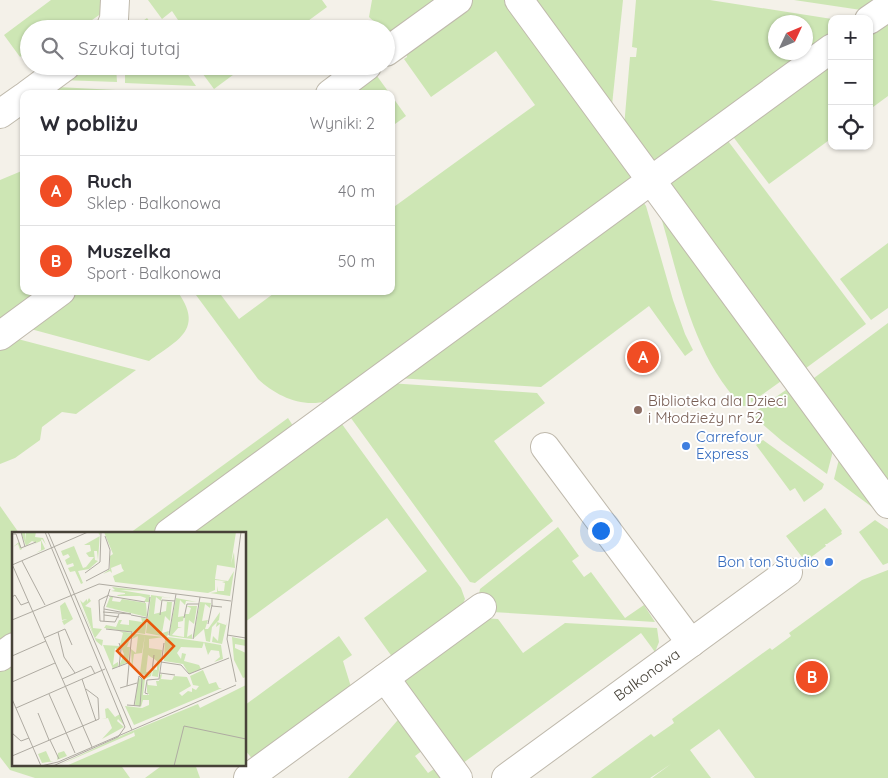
<!DOCTYPE html>
<html lang="pl">
<head>
<meta charset="utf-8">
<style>
  body { margin:0; font-family:Quicksand,sans-serif; background:#f2f2f3; color:#2b2b33 }
  .controls { position:absolute; right:15px; top:15px; display:grid; overflow:hidden; border-radius:10px; box-shadow:0 1px 4px #0004 }
  .controls button { width:45px; height:45px; display:grid; place-items:center; padding:0; border:0; border-bottom:1px solid #e1e1e2; background:#fff; color:#2b2b33; font:25px sans-serif }
  .compass { position:absolute; left:768px; top:15px; width:45px; height:45px; border-radius:50%; background:#fff; box-shadow:0 1px 4px #0004; rotate:46deg }
  .you { position:absolute; left:600px; top:530px; width:18px; height:18px; margin:-12px; border:4px solid #fff; border-radius:50%; background:#1a73e8; box-shadow:0 0 0 8px #1a73e833 }
  .badge { display:grid; place-items:center; width:32px; height:32px; border-radius:50%; background:#f04d24; color:#fff; font-size:16px; font-weight:700 }
  .pin { position:absolute; translate:-50% -50%; border:2px solid #fff; box-shadow:0 1px 5px #0006 }
  .list { margin:0; padding:0; list-style:none }
  h2 { display:flex; justify-content:space-between; align-items:center; height:65px; margin:0; padding:0 20px; font-size:21px }
  h2 small { font-size:16px; font-weight:400; color:#7c7c81 }
  .list li { display:grid; grid-template-columns:32px 1fr auto; gap:15px; align-items:center; box-sizing:border-box; height:70px; padding:0 20px; border-top:1px solid #e1e1e2 }
  .list b { display:block; font-size:19px; white-space:nowrap }
  .list p { margin:0; font-size:16px; white-space:nowrap; color:#7c7c81 }
  .list em { font-size:16px; font-style:normal; color:#7c7c81 }
  .icon { flex:none; width:28px; height:28px; fill:none; stroke:currentColor; stroke-width:2; stroke-linecap:round; stroke-linejoin:round }
  .map { position:relative; flex:none; width:888px; height:778px; overflow:hidden }
  .search { position:absolute; background:#fff; box-shadow:0 1px 4px #0004; left:20px; top:20px; width:375px; height:55px; display:flex; align-items:center; gap:12px; box-sizing:border-box; padding:0 18px; border-radius:28px; color:#7c7c81; font-size:19px }
  .panel { position:absolute; background:#fff; box-shadow:0 1px 4px #0004; left:20px; top:90px; width:375px; height:205px; border-radius:10px }
  .map>svg:first-child { display:block }
  .green { fill:#cde6b4; fill-rule:evenodd }
  .lines { fill:none; stroke-linecap:round; stroke-linejoin:round }
  .street-casing { stroke:#bfb9ac; stroke-width:30 }
  .street { stroke:#fff; stroke-width:28 }
  .education-dot { fill:#8d6e63; stroke:#fff; stroke-width:2 }
  .shop-dot { fill:#3f7fe0; stroke:#fff; stroke-width:2 }
  .labels { text-anchor:middle; stroke-width:4; stroke-linejoin:round; paint-order:stroke }
  .education-label { font-size:15px; fill:#785e54; stroke:#fff; text-anchor:start }
  .shop-label { font-size:15px; fill:#366cbe; stroke:#fff; text-anchor:start }
  .street-label { font-size:15px; fill:#474238; stroke:#fff }
  .inset-road { fill:none; stroke:#afaba2; stroke-width:1 }
  .view { fill:#e8590c; fill-opacity:0.15; stroke:#e8590c; stroke-width:2.5 }
  .inset-edge { fill:none; stroke:#474238; stroke-width:2.5 }
</style>
</head>
<body>
<div class="map">
<svg width="888" height="778" viewBox="0 0 888 778">
  <rect width="100%" height="100%" fill="#f4f1e9"/>
  <g class="green">
    <path d="M51,0h54v11l-26,18h-50v31l-5,-6 -4,3 -16,-22z"/>
    <path d="M148,0h174l5,7 -30,22h-113l-12,-18 -10,8z"/>
    <path d="M372,0h69l-51,37 -4,-4v-4h-4l-13,-12z"/>
    <path d="M473,0h33l128,176 -307,225c-25,7 -51,-5 -69,-22l-65,-88h25l21,28 38,-28h114v-82l144,-104 -39,-54 -65,46 -27,-38 3,-2 -1,-7z"/>
    <path d="M531,0h92l-11,105z"/>
    <path d="M636,0h74l122,19v17l-178,128 -30,-37 6,-70h6l1,-9 -5,-1zM776,22h30v30h-30z"/>
    <path d="M794,0h87l-20,10z"/>
    <path d="M147,18l8,11h-23z"/>
    <path d="M888,19v77l-19,14v-78z"/>
    <path d="M832,60v78l-63,46 -38,-50z"/>
    <path d="M80,66h36l1,16 -56,-2z"/>
    <path d="M125,66h57l14,20 -71,-3z"/>
    <path d="M197,66h48l-31,23z"/>
    <path d="M373,74l4,2 13,18h-44z"/>
    <path d="M57,87l59,3 1,4h-68z"/>
    <path d="M128,90l71,4h-71z"/>
    <path d="M391,95l15,21 -15,11z"/>
    <path d="M725,137l141,187 -64,47 -135,-190z"/>
    <path d="M24,170v121h20l-44,30v-141z"/>
    <path d="M641,199l5,7 27,94 12,34 8,16 -8,6 -36,-50 -108,81 -144,-9z"/>
    <path d="M661,217l123,162 -38,27h-4c-49,-50 -62,-124 -81,-189z"/>
    <path d="M888,243v65l-17,12 -31,-41z"/>
    <path d="M77,291h100c28,38 1,49 -28,70l-122,-33z"/>
    <path d="M888,323v165l-78,-107z"/>
    <path d="M14,338l122,32 -60,44 -14,-2 -20,15 -2,13 -25,18 -15,6v-116z"/>
    <path d="M389,383l148,10 8,10 -51,38 59,80 -78,62 -5,-1 -122,-168z"/>
    <path d="M790,387l44,60 -7,27 -45,-33 -28,-24 1,-5z"/>
    <path d="M288,418l7,11 -142,104h-23z"/>
    <path d="M339,420l122,168 4,11 -3,7 -69,52 -29,-40 63,-47 -40,-53 -142,104v-89h-60z"/>
    <path d="M763,440l61,44 -2,5 -18,13 -9,-14 -5,3 -34,-46z"/>
    <path d="M840,455l36,49 -4,3 -38,-28z"/>
    <path d="M0,506l19,27h-5v102l-14,9z"/>
    <path d="M825,508l17,23 -1,1 1,2 -15,10h-2l1,2 -16,12 -3,-1 1,2 -3,2 -19,-25z"/>
    <path d="M875,520l13,9v34l-5,2 -24,-33z"/>
    <path d="M558,527l21,29 -7,5 12,16 7,-5 34,46 19,-13 11,17 -163,-10 -13,-18 1,-5z"/>
    <path d="M888,570v208h-133l-36,-49 -29,21 21,28h-59l19,-14 -21,14h-59l60,-44 3,3 20,-14 -2,-4 98,-71 2,2 19,-14 -2,-3 73,-53z"/>
    <path d="M483,618l15,1 25,34 42,-30 92,5 2,14 -4,10 -14,-19 -182,133 -62,-85z"/>
    <path d="M339,636l13,19 -9,6 9,29 -98,71 -9,-11v-45z"/>
    <path d="M14,658v106h106l10,14h-95l-25,-8 -10,-13v-86z"/>
    <path d="M403,714l24,33 -12,9 13,17 12,-8 3,13h-95z"/>
    <path d="M164,764h31l5,14h-55z"/>
  </g>
  <g class="lines">
    <g class="street-casing">
      <g id="street">
        <path d="M519,0l369,504"/>
        <path d="M869,20l19,-13"/>
        <path d="M110,29l4,-10 1,-19"/>
        <path d="M386,52l72,-52"/>
        <path d="M28,94l38,-28"/>
        <path d="M330,94l37,-28"/>
        <path d="M0,114l24,-17"/>
        <path d="M0,336l61,-45"/>
        <path d="M545,447l146,196"/>
        <path d="M169,533l663,-485"/>
        <path d="M0,657l14,-10"/>
        <path d="M385,678l73,100"/>
        <path d="M248,778l234,-171"/>
        <path d="M506,778l282,-206"/>
      </g>
    </g>
    <use href="#street" class="street"/>
  </g>
  <circle class="education-dot" cx="638" cy="410" r="5"/>
  <g class="shop-dot">
    <circle cx="686" cy="446" r="5"/>
    <circle cx="829" cy="562" r="5"/>
  </g>
  <g class="labels">
    <g class="education-label">
      <text x="648" y="406">Biblioteka dla Dzieci<tspan x="648" dy="17">i Młodzieży nr 52</tspan></text>
    </g>
    <g class="shop-label">
      <text x="696" y="442">Carrefour<tspan x="696" dy="17">Express</tspan></text>
      <text x="819" y="567" text-anchor="end">Bon ton Studio</text>
    </g>
    <g class="street-label">
      <text transform="translate(647 675) rotate(-36)" y="5">Balkonowa</text>
    </g>
  </g>
  <g transform="translate(12 532)">
    <rect width="234" height="234" fill="#f4f1e9"/>
    <path d="M9,0h4v9l1,-9h10l-1,5 8,1 3,7 -4,-6 -1,1 4,9 -9,4 5,-3v-9l-21,9 -2,-6 -5,3 6,-5 3,7 15,-6 -5,-2 -6,5zM86,0h2l-2,28 -1,-9h-3l1,9 3,1 -9,8 -11,2 5,12 -2,1 -6,-13 -5,1 -2,-4 6,-2 -1,-3 -6,2 -2,-5 5,-3 -2,-3 -5,2 -2,-5 13,-5 9,22 3,-1 8,-10h-5l-3,-4 5,-2 -1,-6h-6l16,-9zM92,0h132l-5,32 3,-12 1,16 -18,-3 -2,14 13,2 6,-10 -4,25 -20,-3 7,-1 1,-6v5h6l1,-8 -3,-1 4,-1 -11,-1v10l-7,3 -93,-11 -2,-6 11,-5 -2,-3 -9,5 9,-5 -1,-4 -10,4 1,5 -2,-2 -7,3 7,-5v-13l3,-2zM100,55l37,4 -29,-1 30,5 -1,7h-5l2,-4 -6,-2h-23l1,-1 7,-1v-1l-14,-2 4,-1zM139,63l20,3 -9,-1 -1,4 -5,-4 -2,17 12,-3 1,-9 -5,-1 10,1 -2,19 -5,-5 -3,17 7,-2 -2,6 -21,-4zM98,65h3l-1,4 8,1 2,-3 24,4 1,14 -41,-10zM65,66l17,37 -14,-35 3,3 4,-4v3l2,-4 2,3 -6,5 6,2 2,20 9,1 -7,9 8,2 -1,6 -6,-5zM164,66l21,4 -11,-1 -1,4 -5,-5 -2,17 6,-1 -1,5 -5,1v5l4,1h-4l-6,7 12,2 1,-23h4l2,-6 -5,-2h11l-3,18 -5,-4 -2,17 5,-3v5l-23,-3zM53,70l8,17 -9,6 -2,-4 5,-2 -5,1 -2,-14zM188,70l11,1 -1,5 -5,-4 -3,17 6,-1 -3,9h3l12,-17 -1,8 -7,7 -2,15 -4,-1 -2,-12 -11,10zM129,85l6,2 -2,15 -41,-6 2,-3 10,2 3,-7h3l-2,4 9,1v-5l13,2zM205,90l9,3 1,-3 -5,22 -10,-2 1,-6 5,5 2,-17 -4,3zM107,99l13,2 -5,14h3l-2,15 -9,4 5,-12 -4,-9 3,-12zM121,101l12,2 -3,18 -8,1 -2,14 -1,-19 5,4 2,-17 -6,3zM133,103l19,2 -15,2v9l13,2 -4,27 -6,-1 1,-7 4,1v-9l-9,-6 -2,17 6,-1 -1,5 -6,3 -2,16h6l-2,-3v-11l1,4 9,1 -1,-5h3l1,-6 2,-1 -1,5 11,1 2,-4 13,1 4,9 -12,7 3,3 6,-5 4,1v-4l4,2 3,-4 -6,-1 -3,-9 13,-6 6,14 7,-2 3,6h3l-88,37 -9,-19 17,2 7,-3v-5h-6l-2,7 -6,-2 3,-27 4,1 5,-3 -7,-3zM156,105l36,5 -2,6 -21,-1 -4,6 4,6 1,-6 4,1 -2,7 15,4 2,4 -12,5 -6,-10 -19,-3 1,-23zM220,105l14,3v6l-11,-2v4l11,5v24l-3,1 -9,-18zM192,110l17,3 2,14 -9,3 6,-5 -1,-6 -8,-1 -3,5zM91,113l16,1 1,6 -5,-4 -2,17 5,-3v4l-5,3zM234,153v81h-180l69,-30 -1,-4 -1,1 -76,33 68,-32 85,-35 -12,5 2,4zM96,176l7,9 5,-3 4,11 -6,-6 -1,2 7,6 -22,12 10,-11 -4,-10 -6,1 4,-1 -1,-9zM34,219l5,11 6,-2 1,-7 6,-2 3,5 -13,5 -12,2 -4,-9z" fill="#cde6b4"/>
    <path class="inset-road" d="M9,0l4,15M33,0l80,195 -7,10 -65,29M36,0l84,198M0,2h4l5,14 15,-6M10,29l23,44M0,32l80,183M0,33l76,-33M73,41l15,-11 1,-30M74,49l23,-12 1,-19 -5,-14M97,63l-10,5 1,21 15,1 4,-8M97,64l36,6M0,65l3,-2 6,10 8,-3M200,67v7l10,1M91,80l28,2 -27,-5M92,83l15,2M119,83l16,3 3,-21M148,83l2,-15 13,1M172,86l3,-14h12M0,88l87,-36 132,17M92,89v-14l6,-18M196,92l4,-19M94,97l26,3 -5,54M46,100l6,25 11,16M157,103l7,-41M215,103l19,3M32,106l21,-9 7,16M181,107l7,-42M107,111l2,6 -2,18M0,124l34,-15M149,130l20,3 8,9 40,-16M100,137l16,-6M140,139l2,-16M148,141l15,2M50,147l29,-13 4,8M70,147l14,42M0,150l43,-19M224,150l-9,-43 14,-107M108,156l17,-5M37,162l26,59M136,162l-3,-1 2,-13 12,-1 5,-36M0,167l29,67 17,-4 178,-77M115,173l13,1 2,-27 -3,-3M122,174l5,-30M4,176l89,-39M26,181l11,27M0,201l9,8 8,-3M38,208l9,19M0,224l87,-37 -1,-21 -12,-9M162,234l10,-40 62,13"/>
    <path class="view" d="M135,88l27,26 -30,32 -27,-27z"/>
    <rect width="234" height="234" class="inset-edge"/>
  </g>
</svg>
<div class="controls">
<button>+</button>
<button>−</button>
<button><svg class="icon" aria-label="locate" viewBox="0 0 24 24"><circle cx="12" cy="12" r="6"/><path d="M12 2v4M12 18v4M2 12h4M18 12h4"/></svg></button>
</div>
<svg class="compass" viewBox="-18 -18 36 36"><path d="M0-13l5 13h-10z" fill="#e53935"/><path d="M0 13l5-13h-10z" fill="#7c7c81"/></svg>
<div class="you"></div>
<div class="pin badge" style="left:643px;top:357px">A</div>
<div class="pin badge" style="left:812px;top:677px">B</div>
<div class="search"><svg class="icon" aria-label="search" viewBox="0 0 24 24"><circle cx="10" cy="10" r="6"/><path d="M15 15l6 6"/></svg>Szukaj tutaj</div>
<section class="panel">
<h2>W pobliżu<small>Wyniki: 2</small></h2>
<ul class="list">
<li><span class="badge">A</span><div><b>Ruch</b><p>Sklep · Balkonowa</p></div><em>40 m</em></li>
<li><span class="badge">B</span><div><b>Muszelka</b><p>Sport · Balkonowa</p></div><em>50 m</em></li>
</ul>
</section>
</div>
</body>
</html>
